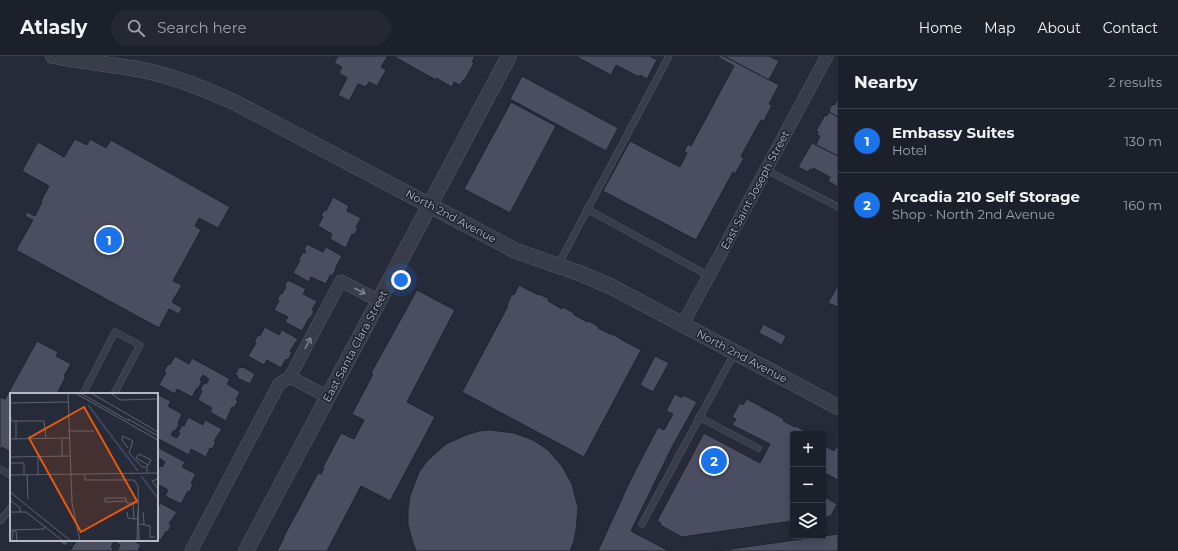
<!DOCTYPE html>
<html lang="en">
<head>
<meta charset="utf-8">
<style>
  body { margin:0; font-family:Montserrat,sans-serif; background:#252833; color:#f1f3f6 }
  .controls { position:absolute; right:12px; bottom:12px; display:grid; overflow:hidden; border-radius:4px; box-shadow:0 2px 10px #0003 }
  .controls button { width:36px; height:36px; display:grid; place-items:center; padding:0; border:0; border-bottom:1px solid #3a3e47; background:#1c202b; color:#f1f3f6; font:20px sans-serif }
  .you { position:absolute; left:401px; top:224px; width:14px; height:14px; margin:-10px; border:3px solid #fff; border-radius:50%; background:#1a73e8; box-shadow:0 0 0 6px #1a73e833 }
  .badge { display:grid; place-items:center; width:26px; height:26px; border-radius:50%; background:#1a73e8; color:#fff; font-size:13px; font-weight:700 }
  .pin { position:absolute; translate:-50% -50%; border:2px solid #fff; box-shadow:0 1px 4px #0006 }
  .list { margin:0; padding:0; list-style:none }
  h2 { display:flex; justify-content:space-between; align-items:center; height:52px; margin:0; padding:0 16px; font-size:17px }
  h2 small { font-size:13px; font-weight:400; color:#a0a3a9 }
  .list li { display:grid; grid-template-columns:26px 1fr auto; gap:12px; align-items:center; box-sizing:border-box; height:64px; padding:0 16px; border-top:1px solid #3a3e47 }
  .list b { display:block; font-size:15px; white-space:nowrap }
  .list p { margin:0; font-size:13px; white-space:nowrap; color:#a0a3a9 }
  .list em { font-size:13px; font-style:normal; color:#a0a3a9 }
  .icon { flex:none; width:22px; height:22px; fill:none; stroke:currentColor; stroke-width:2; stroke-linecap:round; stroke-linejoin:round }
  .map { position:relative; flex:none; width:838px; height:495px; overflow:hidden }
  header { display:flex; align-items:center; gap:24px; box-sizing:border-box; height:56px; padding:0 20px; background:#1c202b; border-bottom:1px solid #3a3e47 }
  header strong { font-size:19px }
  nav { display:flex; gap:22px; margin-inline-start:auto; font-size:14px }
  .search { width:280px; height:36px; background:#252833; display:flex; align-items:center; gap:10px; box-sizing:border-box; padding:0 14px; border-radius:22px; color:#a0a3a9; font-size:15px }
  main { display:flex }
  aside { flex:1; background:#1c202b }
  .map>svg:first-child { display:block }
  .building { fill:#4a4e60; stroke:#202431 }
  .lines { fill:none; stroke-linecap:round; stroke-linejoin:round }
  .service-casing { stroke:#575b68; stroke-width:7 }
  .minor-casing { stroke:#575b68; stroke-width:13 }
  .tertiary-casing { stroke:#575b68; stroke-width:16 }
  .service { stroke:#393d4a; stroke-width:6 }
  .minor { stroke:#393d4a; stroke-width:12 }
  .tertiary { stroke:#393d4a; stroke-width:15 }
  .oneway { stroke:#7d818e }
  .labels { text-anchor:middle; stroke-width:3; stroke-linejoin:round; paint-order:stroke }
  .street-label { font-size:11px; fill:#b5b8c5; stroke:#1e222f }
  .inset-river { fill:none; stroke:#3d4560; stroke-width:2 }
  .inset-road { fill:none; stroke:#5f6371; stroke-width:1 }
  .view { fill:#e8590c; fill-opacity:0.15; stroke:#e8590c; stroke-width:2 }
  .inset-edge { fill:none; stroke:#b5b8c5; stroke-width:2 }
</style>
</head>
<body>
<header>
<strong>Atlasly</strong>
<div class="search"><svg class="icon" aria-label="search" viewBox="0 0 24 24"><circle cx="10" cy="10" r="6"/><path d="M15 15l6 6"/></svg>Search here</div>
<nav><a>Home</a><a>Map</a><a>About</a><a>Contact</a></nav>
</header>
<main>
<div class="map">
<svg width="838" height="495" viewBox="0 0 838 495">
  <rect width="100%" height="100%" fill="#262b39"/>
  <g class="building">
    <path d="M338,0h50l-7,11 5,3 -9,16 -8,-4 -3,5 -8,-3 -9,17 -11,-6 9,-17 -8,-5 3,-6 -8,-4z"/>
    <path d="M393,0h82l-3,6 2,1 -10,18 -1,-1 -3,5 -6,-3 -2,5 -16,-9v2z"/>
    <path d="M575,0h75l7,4 -10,19 -7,-4 -1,2 -23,-12 -5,10z"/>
    <path d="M716,0h8l55,29 -10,19 3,1 -8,16 -3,-1 -20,36 3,2 -9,16 -2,-2 -37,68 -93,-49 27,-50 50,26 7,-14 -3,-2 4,-7 3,2 43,-80z"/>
    <path d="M724,0h45l10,5 -10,19z"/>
    <path d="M522,20l96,52 -12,23 -96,-52z"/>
    <path d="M838,42v19l-9,-5 1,-2h-1l2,-4h1l1,-2 2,1 1,-4 2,-1h-1z"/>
    <path d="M511,46l45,24 -46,87 -46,-24z"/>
    <path d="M829,56l9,5v39l-22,-11 4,-9 -3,-1 1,-3 -2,-1 9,-16 2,1z"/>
    <path d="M75,83l12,6 3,-6 16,9 5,-8 119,67 -12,21 -19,-10 -4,8 6,4 -28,51 9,4 -10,17 10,6 -3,6 -10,-5 -10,19 -143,-78 17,-30 -8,-4 2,-4 8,4 7,-14 -1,-1 8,-15 -27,-15 16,-29 26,15z"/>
    <path d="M812,87l26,13v31l-10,-6 2,-4 -17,-9 -1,3 -2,-2 -2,3 -10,-5z"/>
    <path d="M333,141l16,9 -2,5 14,7 -5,9 2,1 -4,7 -2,-1 -6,14 -16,-9 2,-5 -14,-8 5,-9 -2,-1 3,-6 2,1z"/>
    <path d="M307,188l16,8 3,-5 16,9 -7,13h1l-4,7 -2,-1 -4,9 -15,-7 -2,5 -16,-9 7,-13 -1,-1 4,-7 2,1 1,-2 -2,-2z"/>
    <path d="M288,224l18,9 -3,5 14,7 -5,9 2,1 -4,8 -1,-1 -7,13 -17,-9 3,-5 -14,-7 5,-9 -2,-1 4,-7 1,1 4,-7 -1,-2z"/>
    <path d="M519,229l19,10 1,-1 10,5 -1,2 14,8 1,-2 11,6 -1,1 14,8 1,-1 10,5v2l14,7v-1l11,6h-1l19,10 -57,107 -122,-65 46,-86 -1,-1 5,-11 2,1z"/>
    <path d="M838,229v22l-10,-4z"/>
    <path d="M417,234l38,20 -48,92 28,15 -45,84 -29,-15 -34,65h-50l7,-13h-1l35,-65 3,1 3,-6 -1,-1 18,-34 13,6 10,-19 -12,-6 21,-40 -2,-1z"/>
    <path d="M763,268l23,12 -4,9 -23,-12z"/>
    <path d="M265,271l14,8 3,-5 16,9 -8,12 2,1 -4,8 -2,-1 -5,9 -14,-8 -3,5 -16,-9 8,-13 -2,-1 4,-7 2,1z"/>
    <path d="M37,285l21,11 -2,4 15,8 -7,12h2l-9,18h-46v58l-9,-5 -2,3v-53l5,2z"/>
    <path d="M175,300l14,8 3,-6 38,21 -3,5 13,8 -4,8 2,1 -4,7 -2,-1 -6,14 -16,-9 2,-4 -14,-8 4,-9 -2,-1 4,-7 2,1 3,-5 -6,-4 -3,5 2,1 -4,8 -1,-1 -5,9 -15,-8 -2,5 -16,-9 7,-13 -2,-1 4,-7 2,1z"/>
    <path d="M655,300l14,7 -16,29 -13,-7z"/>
    <path d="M239,311l3,1 1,-1 12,7 -5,10 -13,-6 1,-2 -3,-1z"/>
    <path d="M154,337l17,8 -3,5 14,8 -4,9 1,1 -3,7 -2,-1 -3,5 6,3 3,-5 -2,-1 4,-7 2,1 4,-9 15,8 2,-5 17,9 -8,12 2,1 -4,7 -2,-1 -4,9 -15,-8 -2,6 -32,-17v-44h-3z"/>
    <path d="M675,338l7,4 1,-3 14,7 -25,45 -41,84 38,20h-71l32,-70 28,-54 6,3 9,-16 -7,-3z"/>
    <path d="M747,343l37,20 -1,2 12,6 1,-1 14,8h-17v87l-111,16 -22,-12 1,-2 -4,-2 47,-88 56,30 10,-19 -38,-19 4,-6 -4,-2 8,-14 3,2z"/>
    <path d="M490,374l24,3 19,7 15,10 14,16 10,18 6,24 -2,22 -2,11 -4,10h-154l-4,-11 -4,-15v-15l2,-14 9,-24 9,-12 18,-16 20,-9 13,-4z"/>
    <path d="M823,389l11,6 2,-4 2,1v32l-11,-6 -4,8z"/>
    <path d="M157,391l28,15 -3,5 14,7 -5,9 2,1 -3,8 -2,-1 -7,13 -16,-8 3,-6 -11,-6v-12l3,-6 2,1 3,-5 -6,-4 -2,4z"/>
    <path d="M823,440l14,8 -6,12 -8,1z"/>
    <path d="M160,447l17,9 -8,12 2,1 -3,7 -2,-1 -5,9 -4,-2v-31l1,1z"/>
    <path d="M838,478v17h-121l106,-15z"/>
    <path d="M55,484h14l-3,6z"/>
    <path d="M77,484h55l9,5 -3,5 2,1h-26l2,-2 2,1 2,-5 -6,-4 -3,6 2,1 -1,3h-42z"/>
  </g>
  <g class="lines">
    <g class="service-casing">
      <g id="service">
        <path d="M766,114l72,37"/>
        <path d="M587,153l122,67"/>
        <path d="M558,209l111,-209"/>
        <path d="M83,338l32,-62 25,13 -26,49"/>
        <path d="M699,361l59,31"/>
        <path d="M0,413l11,6"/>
        <path d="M1,464l10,-13"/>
        <path d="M642,468l93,-172"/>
      </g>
    </g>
    <g class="minor-casing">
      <g id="minor">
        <path d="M683,268l144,-268"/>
        <path d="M290,321l38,20"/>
        <path d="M191,495l88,-167 11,-7 51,-96 38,20"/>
      </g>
    </g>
    <g class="tertiary-casing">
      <g id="tertiary">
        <path d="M53,0c26,5 53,8 79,12 36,6 69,19 102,34l282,149 63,22 31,13 228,121"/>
        <path d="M246,495l263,-495"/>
      </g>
    </g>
    <use href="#service" class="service"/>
    <use href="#minor" class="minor"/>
    <use href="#tertiary" class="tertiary"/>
  </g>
  <defs><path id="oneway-shaft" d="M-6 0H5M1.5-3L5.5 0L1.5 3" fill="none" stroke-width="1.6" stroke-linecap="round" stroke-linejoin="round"/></defs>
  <g class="oneway">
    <use href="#oneway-shaft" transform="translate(360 235) rotate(27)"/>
    <use href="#oneway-shaft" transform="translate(308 287) rotate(-62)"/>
  </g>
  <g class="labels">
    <g class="street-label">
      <text transform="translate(755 134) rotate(-62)" y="4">East Saint Joseph Street</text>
      <text transform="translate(451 160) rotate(28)" y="4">North 2nd Avenue</text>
      <text transform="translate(355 290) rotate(-62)" y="4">East Santa Clara Street</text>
      <text transform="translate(742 300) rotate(28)" y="4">North 2nd Avenue</text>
    </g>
  </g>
  <g transform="translate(10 337)">
    <rect width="148" height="148" fill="#262b39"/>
    <path class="inset-river" d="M78,12l50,66M131,83l17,22"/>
    <path class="inset-road" d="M58,0l4,110 8,38M65,0l83,47M70,0l49,28M81,0l67,39M101,0l9,7 38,-1M0,10l58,-1M0,10l1,18M118,26l30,17M0,28h34l2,18M6,28v18M58,38h26M0,46l59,-1M52,46v17M118,55l-6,-8 1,-4 10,5 -4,12 13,14h5M0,64l60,-1M28,64v18M0,70h14v12M137,80v-6l4,-7 -12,-6 -3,4 12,7M0,82l148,-2M17,82l1,24M75,82v5h49l4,6 1,55M148,86l-6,2 6,8M0,99l61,49M0,107l10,8v4M116,108l-21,1v-4h21l1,5h6M0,119h16l37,29M117,119l1,6 6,1M133,119l1,12M128,126h-4l-1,-16h5M130,131l10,2v11h5M0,137l34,-1 1,-2M2,148l1,-10h3l1,10M127,148l1,-33"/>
    <path class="view" d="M74,14l53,94 -56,31 -52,-94z"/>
    <rect width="148" height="148" class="inset-edge"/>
  </g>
</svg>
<div class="controls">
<button>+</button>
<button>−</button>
<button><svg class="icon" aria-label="layers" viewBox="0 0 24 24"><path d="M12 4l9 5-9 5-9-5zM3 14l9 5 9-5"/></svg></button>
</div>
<div class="you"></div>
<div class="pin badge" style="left:109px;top:184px">1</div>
<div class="pin badge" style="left:714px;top:405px">2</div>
</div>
<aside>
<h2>Nearby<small>2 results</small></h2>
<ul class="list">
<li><span class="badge">1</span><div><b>Embassy Suites</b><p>Hotel</p></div><em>130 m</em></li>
<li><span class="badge">2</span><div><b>Arcadia 210 Self Storage</b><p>Shop · North 2nd Avenue</p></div><em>160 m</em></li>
</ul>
</aside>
</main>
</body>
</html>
